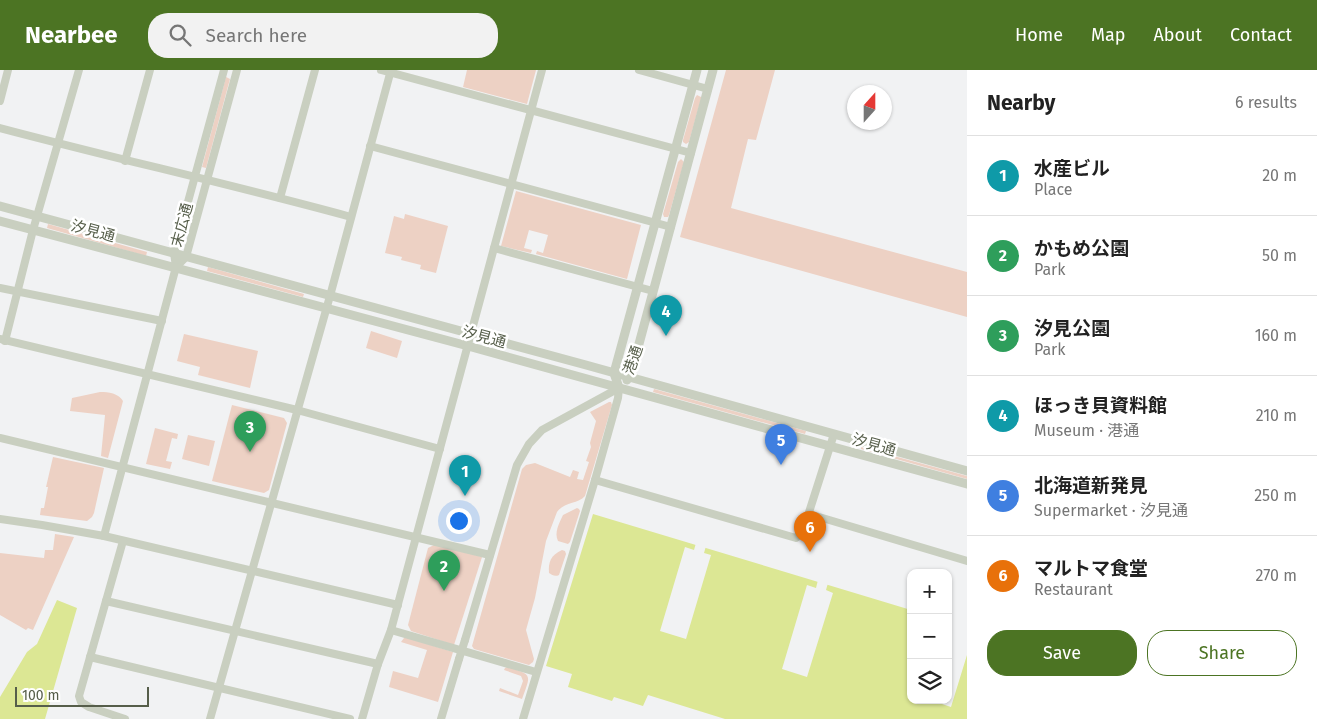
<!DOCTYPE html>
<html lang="en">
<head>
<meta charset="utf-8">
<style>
  body { margin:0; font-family:"Fira Sans","Noto Sans JP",sans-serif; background:#f2f2f2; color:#222 }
  .controls { position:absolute; right:15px; bottom:15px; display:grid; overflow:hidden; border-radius:10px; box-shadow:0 1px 4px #0004 }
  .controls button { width:45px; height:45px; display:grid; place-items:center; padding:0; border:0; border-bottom:1px solid #e0e0e0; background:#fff; color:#222; font:25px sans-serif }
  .compass { position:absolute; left:847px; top:15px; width:45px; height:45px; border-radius:50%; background:#fff; box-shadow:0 1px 4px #0004; rotate:21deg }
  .scale { position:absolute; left:15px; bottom:12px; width:134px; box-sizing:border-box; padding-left:5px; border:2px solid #565e4a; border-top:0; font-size:14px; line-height:18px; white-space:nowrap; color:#565e4a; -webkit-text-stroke:4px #fff; paint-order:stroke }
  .you { position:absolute; left:458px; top:450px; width:18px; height:18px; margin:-12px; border:4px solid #fff; border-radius:50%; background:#1a73e8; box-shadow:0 0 0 8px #1a73e833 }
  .badge { display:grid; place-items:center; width:32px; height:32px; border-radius:50%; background:#4c7423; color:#fff; font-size:16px; font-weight:700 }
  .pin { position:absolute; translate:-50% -41px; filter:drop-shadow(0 1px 2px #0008) }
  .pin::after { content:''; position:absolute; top:26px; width:18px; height:15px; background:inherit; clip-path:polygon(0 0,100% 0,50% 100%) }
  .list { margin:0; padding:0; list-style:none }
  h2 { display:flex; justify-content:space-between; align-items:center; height:65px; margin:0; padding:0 20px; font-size:21px }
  h2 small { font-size:16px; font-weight:400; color:#767676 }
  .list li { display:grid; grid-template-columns:32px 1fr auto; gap:15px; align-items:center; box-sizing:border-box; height:80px; padding:0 20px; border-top:1px solid #e0e0e0 }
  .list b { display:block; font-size:19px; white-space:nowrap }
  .list p { margin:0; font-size:16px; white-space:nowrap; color:#767676 }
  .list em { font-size:16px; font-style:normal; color:#767676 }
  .actions { display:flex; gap:10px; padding:15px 20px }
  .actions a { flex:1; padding:11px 0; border:1px solid #4c7423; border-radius:20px; text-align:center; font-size:18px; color:#4c7423 }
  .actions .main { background:#4c7423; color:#fff }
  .icon { flex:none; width:28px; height:28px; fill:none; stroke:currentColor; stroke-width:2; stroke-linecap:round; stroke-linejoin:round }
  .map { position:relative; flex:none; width:967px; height:649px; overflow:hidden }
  header { display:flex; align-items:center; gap:30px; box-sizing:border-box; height:70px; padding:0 25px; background:#4c7423; color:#fff }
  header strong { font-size:24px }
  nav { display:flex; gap:28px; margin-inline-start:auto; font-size:18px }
  .search { width:350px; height:45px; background:#f2f2f2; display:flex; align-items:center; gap:12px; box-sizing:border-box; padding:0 18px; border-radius:20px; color:#767676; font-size:19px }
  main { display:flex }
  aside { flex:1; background:#fff }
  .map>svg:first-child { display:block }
  .green { fill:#edd1c4 }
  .water { fill:#dce794 }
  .pier { fill:#f1f2f3 }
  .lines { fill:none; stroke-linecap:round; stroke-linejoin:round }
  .minor { stroke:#c9cfc0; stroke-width:8 }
  .tertiary { stroke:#c9cfc0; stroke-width:9 }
  .minor-bridge { stroke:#c9cfc0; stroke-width:8 }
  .labels { text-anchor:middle; stroke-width:5; stroke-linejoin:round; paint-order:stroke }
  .street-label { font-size:15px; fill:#565e4a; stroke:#fff }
</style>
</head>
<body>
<header>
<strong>Nearbee</strong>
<div class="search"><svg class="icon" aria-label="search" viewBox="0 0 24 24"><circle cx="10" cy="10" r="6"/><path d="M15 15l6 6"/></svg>Search here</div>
<nav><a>Home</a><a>Map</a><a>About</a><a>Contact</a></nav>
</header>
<main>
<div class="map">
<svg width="967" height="649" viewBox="0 0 967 649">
  <rect width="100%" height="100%" fill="#f1f2f3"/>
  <g class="green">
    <path d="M467,0h69l-9,34 -64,-17z"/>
    <path d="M726,0h49l-19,70 -8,-1 -17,69 236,64v45l-287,-80z"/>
    <path d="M226,7l4,2 -24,89 -4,-1z"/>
    <path d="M697,25l4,2v2l-12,43 -3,2 -3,-2v-2l12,-42z"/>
    <path d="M681,89l3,3 -15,53 -1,2h-4l-1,-3 15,-52z"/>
    <path d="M516,121l125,34 -14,54 -91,-25 1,-3 6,2 5,-18 -19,-5 -5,18 8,2 -1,3 -30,-7z"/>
    <path d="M405,144l43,12 -12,47 -16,-4 1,-4 -20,-5 1,-3 -17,-4 9,-37 10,3z"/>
    <path d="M48,154l99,28 -1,4 -99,-28z"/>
    <path d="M208,197l96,27 -1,3 -96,-26z"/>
    <path d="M371,261l31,10 -5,17 -31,-10z"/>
    <path d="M184,264l74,17 -8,37 -52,-13 2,-8 -23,-6z"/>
    <path d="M654,319l152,42 -1,3 -152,-42z"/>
    <path d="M100,322c9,0 18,1 23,9l-15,57 -7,-2 4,-41 -35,-4 2,-13z"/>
    <path d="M609,332h2l1,3 -27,91c-7,8 -21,6 -28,16l-11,29 -11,57 -9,32 8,29 -1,3 -4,3 -55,-16 -2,-3 50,-177 4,-4 9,-2 35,14 3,-7 6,2 -2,7 6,1 6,-18 -3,-1 5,-14 -1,-4 6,-22 -6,-9z"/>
    <path d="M232,335l52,13 3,5 -18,67 -5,3 -52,-12z"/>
    <path d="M155,358l23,6 -1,5 -5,-1 -6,23 6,1 -2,7 -24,-5z"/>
    <path d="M188,365l27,6 -6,25 -27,-7z"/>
    <path d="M861,377l106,29v3l-106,-30z"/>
    <path d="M53,387l51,11 -10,45 -2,4 -5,4 -47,-6 1,-7h3l4,-21h-2z"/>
    <path d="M577,438l2,1 1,2 -10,31 -2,2 -10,-3c-4,-9 1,-17 5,-26z"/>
    <path d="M55,464l19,3 -41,93 -5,-2 -2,2 -26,-15v-62l44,5 1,-8h8z"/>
    <path d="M436,474l46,13 -28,88 -43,-14 -3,-6 20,-77z"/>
    <path d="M562,480l3,1 1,3 -7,21c-4,2 -7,0 -10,-2 -1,-11 2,-18 13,-23z"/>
    <path d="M404,568h4l45,14 -15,50 -49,-15 4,-16 25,7 9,-28 -26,-8z"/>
    <path d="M507,597c26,8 24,7 15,32l-23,-8 1,-3 18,7 5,-14 -2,-5 -17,-6 1,-2z"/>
  </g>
  <g class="water">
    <path d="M593,444l318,96v90h19l21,7 16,-52v64h-242l-77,-24 -5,11 -29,-9 -2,4 -44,-14 4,-13 -26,-8z"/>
    <path d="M57,530l20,8 -32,111h-45v-22l27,-45 10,-8z"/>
  </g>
  <g class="pier">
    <path d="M696,473l10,3 -2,7 7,2 -25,84 -26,-8 25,-84 9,3z"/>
    <path d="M818,510l10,3 -2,7 7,3 -26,84 -25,-8 25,-84 9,3z"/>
  </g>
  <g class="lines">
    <g class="minor">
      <path d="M381,0l310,83"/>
      <path d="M639,0l69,19"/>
      <path d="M0,31l8,-31"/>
      <path d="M0,58c117,31 234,57 351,89"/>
      <path d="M370,76l301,81"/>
      <path d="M125,91l25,-91"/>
      <path d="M280,128l35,-128"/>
      <path d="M494,178l159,43"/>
      <path d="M176,197l10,-10 51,-187"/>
      <path d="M0,218l162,33"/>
      <path d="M0,269l297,71 143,39"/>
      <path d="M5,271l28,-111 46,-160"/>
      <path d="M0,368l490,117"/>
      <path d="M595,410l201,58 7,-7 31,-97"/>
      <path d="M809,444l158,47"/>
      <path d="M0,449l42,6 62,11 294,69"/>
      <path d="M104,466l72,-269 -2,-14 50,-183"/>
      <path d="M123,471l-44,155 2,6 8,5 36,12"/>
      <path d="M106,531l272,63"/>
      <path d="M391,560l145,42"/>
      <path d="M465,570l52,-175 12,-21 13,-14 77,-42 -1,10 -23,82 -72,239"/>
      <path d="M90,587l260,62"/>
      <path d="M210,649l120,-423 61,-226"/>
      <path d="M362,649l16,-55 13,-34 151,-560"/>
      <path d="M441,649l18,-60"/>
    </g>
    <g class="tertiary">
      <path d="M0,136l586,159 381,106"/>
      <path d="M0,151l468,125 499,138"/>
      <path d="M627,310l2,-3 7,-22 77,-285"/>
      <path d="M619,318l-5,-15 83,-303"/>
    </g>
    <path class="minor-bridge" d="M459,589l6,-19"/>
  </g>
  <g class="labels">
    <g class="street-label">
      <text transform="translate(182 155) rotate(-75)" y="5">末広通</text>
      <text transform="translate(93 161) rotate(15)" y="5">汐見通</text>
      <text transform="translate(484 267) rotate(15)" y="5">汐見通</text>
      <text transform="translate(633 290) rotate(-71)" y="5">港通</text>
      <text transform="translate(874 375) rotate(16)" y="5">汐見通</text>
    </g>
  </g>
</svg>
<div class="controls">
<button>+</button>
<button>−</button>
<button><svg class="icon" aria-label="layers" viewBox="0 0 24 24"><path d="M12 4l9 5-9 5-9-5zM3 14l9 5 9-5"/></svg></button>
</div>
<svg class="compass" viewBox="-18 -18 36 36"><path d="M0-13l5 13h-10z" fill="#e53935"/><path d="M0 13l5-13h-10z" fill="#767676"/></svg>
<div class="scale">100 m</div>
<div class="you"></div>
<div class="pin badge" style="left:465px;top:426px;background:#0f9aa8">1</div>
<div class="pin badge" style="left:444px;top:521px;background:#2e9e5b">2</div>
<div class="pin badge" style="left:250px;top:382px;background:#2e9e5b">3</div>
<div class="pin badge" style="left:666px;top:266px;background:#0f9aa8">4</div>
<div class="pin badge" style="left:781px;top:395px;background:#3f7fe0">5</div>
<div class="pin badge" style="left:810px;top:482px;background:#e8710a">6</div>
</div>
<aside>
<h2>Nearby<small>6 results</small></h2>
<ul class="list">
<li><span class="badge" style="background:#0f9aa8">1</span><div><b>水産ビル</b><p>Place</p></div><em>20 m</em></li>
<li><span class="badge" style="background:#2e9e5b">2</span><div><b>かもめ公園</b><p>Park</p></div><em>50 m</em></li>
<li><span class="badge" style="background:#2e9e5b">3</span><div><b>汐見公園</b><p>Park</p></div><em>160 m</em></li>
<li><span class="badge" style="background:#0f9aa8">4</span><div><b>ほっき貝資料館</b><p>Museum · 港通</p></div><em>210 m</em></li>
<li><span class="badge" style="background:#3f7fe0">5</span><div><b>北海道新発見</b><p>Supermarket · 汐見通</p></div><em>250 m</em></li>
<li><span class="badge" style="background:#e8710a">6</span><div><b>マルトマ食堂</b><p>Restaurant</p></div><em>270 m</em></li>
</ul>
<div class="actions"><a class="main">Save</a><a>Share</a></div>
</aside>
</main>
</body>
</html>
